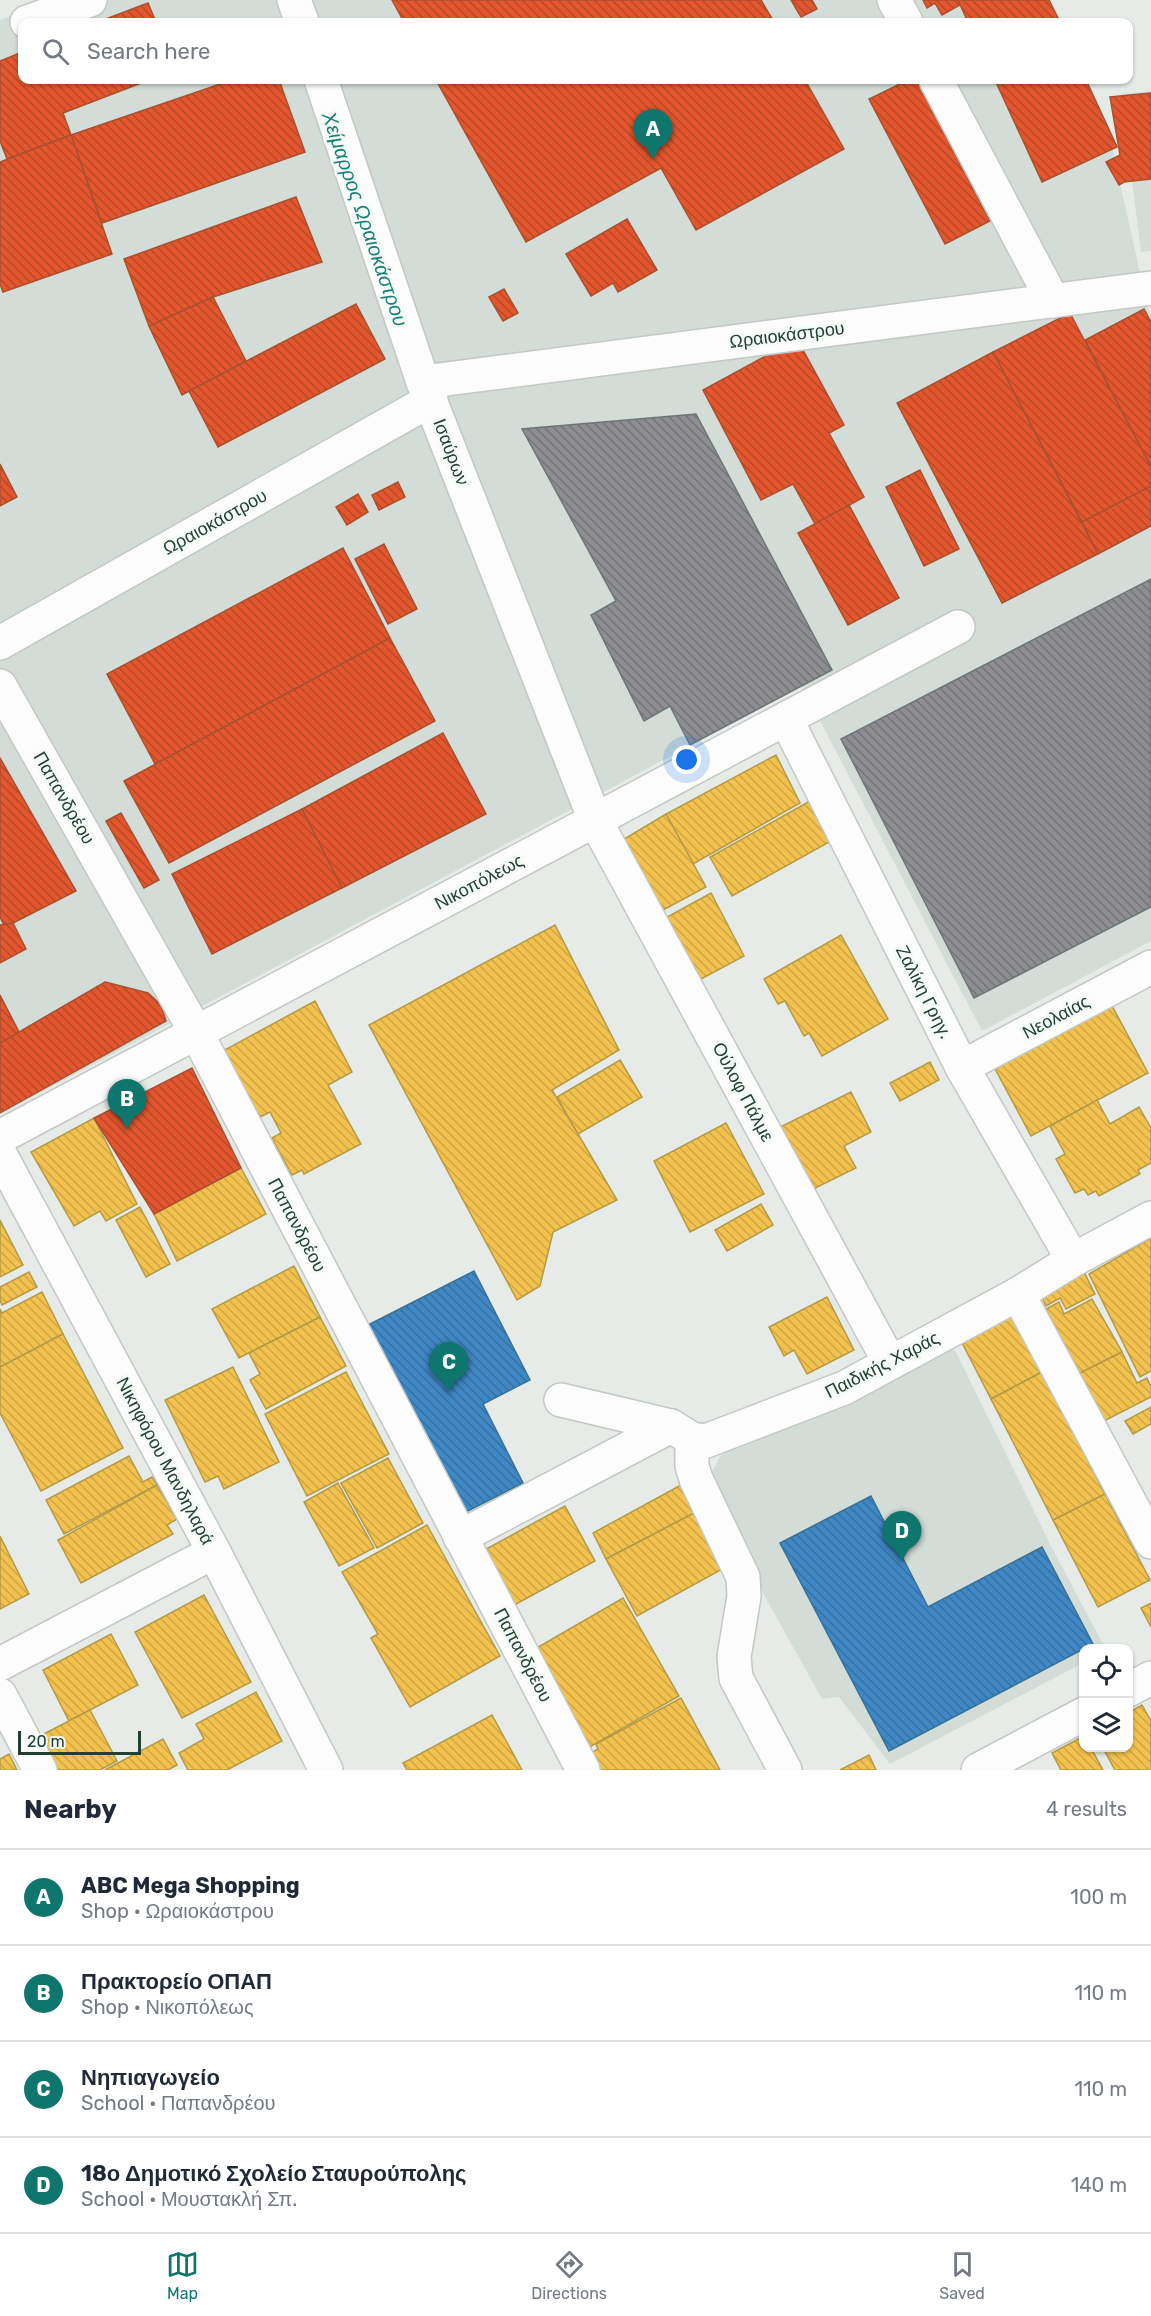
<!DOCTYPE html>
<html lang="en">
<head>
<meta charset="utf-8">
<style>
  body { margin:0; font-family:Rubik,sans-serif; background:#f2f2f3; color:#1f2937 }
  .controls { position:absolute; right:18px; bottom:18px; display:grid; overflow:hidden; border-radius:12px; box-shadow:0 2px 4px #0004 }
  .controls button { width:54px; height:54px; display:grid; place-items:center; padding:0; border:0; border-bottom:2px solid #e0e1e3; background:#fff; color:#1f2937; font:30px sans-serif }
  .scale { position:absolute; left:18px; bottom:15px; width:123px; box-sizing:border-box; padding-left:6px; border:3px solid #224030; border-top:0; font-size:16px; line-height:21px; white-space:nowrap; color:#224030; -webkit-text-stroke:4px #f4faf5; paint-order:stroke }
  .you { position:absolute; left:687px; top:760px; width:21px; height:21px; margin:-15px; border:4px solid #fff; border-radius:50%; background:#1a73e8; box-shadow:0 0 0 9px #1a73e833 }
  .badge { display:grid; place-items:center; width:39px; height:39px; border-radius:50%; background:#0f766e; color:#fff; font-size:20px; font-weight:700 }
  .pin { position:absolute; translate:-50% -50px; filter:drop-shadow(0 2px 3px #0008) }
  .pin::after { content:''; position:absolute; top:32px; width:21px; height:18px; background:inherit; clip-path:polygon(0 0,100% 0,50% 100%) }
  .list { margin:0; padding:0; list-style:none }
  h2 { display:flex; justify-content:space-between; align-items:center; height:78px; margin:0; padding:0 24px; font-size:26px }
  h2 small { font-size:20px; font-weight:400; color:#747a83 }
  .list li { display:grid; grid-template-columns:39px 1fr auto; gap:18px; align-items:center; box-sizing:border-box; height:96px; padding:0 24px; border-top:2px solid #e0e1e3 }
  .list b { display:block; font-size:22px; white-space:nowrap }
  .list p { margin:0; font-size:20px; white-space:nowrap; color:#747a83 }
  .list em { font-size:20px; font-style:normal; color:#747a83 }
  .icon { flex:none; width:33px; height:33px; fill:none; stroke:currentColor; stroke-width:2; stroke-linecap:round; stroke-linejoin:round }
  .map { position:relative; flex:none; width:1151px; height:1770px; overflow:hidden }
  .search { position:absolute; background:#fff; box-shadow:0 2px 4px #0004; left:18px; right:18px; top:18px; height:66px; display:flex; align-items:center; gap:15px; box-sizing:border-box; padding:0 21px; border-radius:12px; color:#747a83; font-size:22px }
  .sheet { height:462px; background:#fff }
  nav { display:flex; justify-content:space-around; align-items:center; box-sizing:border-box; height:84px; border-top:2px solid #e0e1e3; background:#fff; font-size:16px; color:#747a83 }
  nav a { display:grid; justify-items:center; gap:3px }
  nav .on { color:#0f766e }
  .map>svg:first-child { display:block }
  .built { fill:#d3dcd6 }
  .homes { fill:url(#homes-back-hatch); stroke:#b49a45; stroke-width:1.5 }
  .shops { fill:url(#shops-back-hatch); stroke:#aa502f; stroke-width:1.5 }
  .schools { fill:url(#schools-back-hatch); stroke:#367298; stroke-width:1.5 }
  .industry { fill:url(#industry-back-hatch); stroke:#6d7675; stroke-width:1.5 }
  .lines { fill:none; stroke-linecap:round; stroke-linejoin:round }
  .minor-casing { stroke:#c3c8c4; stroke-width:36 }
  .minor { stroke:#fbfcfb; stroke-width:33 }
  .labels { text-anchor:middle; stroke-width:6; stroke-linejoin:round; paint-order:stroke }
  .street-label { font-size:18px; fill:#224030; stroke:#f4faf5 }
  .water-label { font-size:20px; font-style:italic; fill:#197f76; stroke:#f4faf5 }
</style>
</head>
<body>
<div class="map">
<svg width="1151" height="1770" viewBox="0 0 1151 1770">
  <defs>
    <pattern id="homes-back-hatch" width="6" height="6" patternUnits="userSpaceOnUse" patternTransform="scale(1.5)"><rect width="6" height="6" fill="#f2c14e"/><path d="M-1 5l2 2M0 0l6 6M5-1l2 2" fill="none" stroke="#cfa744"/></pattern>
    <pattern id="shops-back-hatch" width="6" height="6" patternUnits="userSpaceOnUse" patternTransform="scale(1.5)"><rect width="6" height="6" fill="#e4572e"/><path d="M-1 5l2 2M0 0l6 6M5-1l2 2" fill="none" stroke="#b84928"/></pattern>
    <pattern id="schools-back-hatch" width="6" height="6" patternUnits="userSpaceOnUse" patternTransform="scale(1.5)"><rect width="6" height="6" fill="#3f88c5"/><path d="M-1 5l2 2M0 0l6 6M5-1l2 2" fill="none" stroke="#3471a0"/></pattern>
    <pattern id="industry-back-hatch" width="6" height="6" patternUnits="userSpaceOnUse" patternTransform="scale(1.5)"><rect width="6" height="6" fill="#8d8d92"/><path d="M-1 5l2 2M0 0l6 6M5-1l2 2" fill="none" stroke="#737578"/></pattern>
  </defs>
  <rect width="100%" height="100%" fill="#e6ebe7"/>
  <g class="built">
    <path d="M53,0h994l10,22h-1035v58h1061l27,58 39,175h2v628l-169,90 -180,-345 -802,428v-1094z"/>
    <path d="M1151,91v160l-10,1 -20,-158z"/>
    <path d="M949,1338l104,212 52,98h-21l-1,15 -193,101 -51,-67 -17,2 -118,-212 17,-32z"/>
  </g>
  <g class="homes">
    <path d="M776,755l24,48 -107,61 -27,-50z"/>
    <path d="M810,801l21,40 -99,55 -22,-39z"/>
    <path d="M666,814l40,73 -54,29 -38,-71z"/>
    <path d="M711,893l33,63 -54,29 -32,-63z"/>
    <path d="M555,925l64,125 -67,40 65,110 -64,32 -13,54 -23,14 -148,-275z"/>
    <path d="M841,935l47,84 -66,37 -13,-23 -5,3 -19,-35 -7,3 -14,-25z"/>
    <path d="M315,1001l37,71 -24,13 33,59 -57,30 -2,-4 -10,5 -20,-37 9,-5 -11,-21 -14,7 -35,-67z"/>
    <path d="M1110,1002l38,71 -117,63 -38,-71z"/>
    <path d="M620,1060l22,37 -64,37 -21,-37z"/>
    <path d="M930,1062l9,18 -39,21 -10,-18z"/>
    <path d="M851,1092l20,40 -27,14 12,22 -53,26 -31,-63z"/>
    <path d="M1097,1100l13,24 29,-17 12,21v35l-13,7 2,4 -41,22 -3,-5 -8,4 -4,-6 -9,4 -19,-34 9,-5 -15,-28z"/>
    <path d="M94,1118l43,86 -31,17 -6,-10 -26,15 -43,-74z"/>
    <path d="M726,1123l38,71 -74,38 -36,-71z"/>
    <path d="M241,1168l25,46 -89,47 -23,-47z"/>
    <path d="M761,1204l12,21 -46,26 -12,-21z"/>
    <path d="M140,1207l30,57 -24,13 -30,-57z"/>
    <path d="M0,1220l23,45 -23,12z"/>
    <path d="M1151,1238v133l-11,6 -51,-103z"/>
    <path d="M294,1266l26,51 -81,41 -27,-49z"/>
    <path d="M1082,1268l13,26 -29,15 -6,-11 -14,8 -7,-15z"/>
    <path d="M29,1272l8,15 -35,18 -2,-5v-13z"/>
    <path d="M42,1292l21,42 -63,33v-58l2,4z"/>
    <path d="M827,1297l27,53 -47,24 -13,-24 -10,6 -15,-29z"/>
    <path d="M1092,1299l30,53 -44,22 -32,-65 13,-7 5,12z"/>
    <path d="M1009,1308l33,64 -51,27 -33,-64z"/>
    <path d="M320,1317l26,49 -80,43 -16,-29 10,-6 -11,-21z"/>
    <path d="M63,1334l60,114 -82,43 -41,-78v-46z"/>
    <path d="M1122,1352l15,31 10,-5 4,9v10l-49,25 -24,-48z"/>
    <path d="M233,1367l46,95 -55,27 -6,-13 -13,6 -40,-82z"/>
    <path d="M346,1372l43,82 -82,42 -42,-82z"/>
    <path d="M1042,1372l63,122 -52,26 -62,-121z"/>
    <path d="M1151,1407v17l-18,10 -8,-13z"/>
    <path d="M129,1456l14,26 9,-5 5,8 -93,49 -18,-34z"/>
    <path d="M388,1458l35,65 -46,25 -36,-65z"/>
    <path d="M338,1483l36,65 -35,18 -35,-64z"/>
    <path d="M157,1485l20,34 -10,6 6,9 -92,49 -23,-43z"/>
    <path d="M681,1485l15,27 -90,47 -13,-26z"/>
    <path d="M1105,1494l45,86 -52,27 -45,-87z"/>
    <path d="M565,1506l30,55 -86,47 -30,-55z"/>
    <path d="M696,1512l30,55 -89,49 -31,-57z"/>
    <path d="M427,1525l73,131 -90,51 -39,-69 7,-4 -36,-62z"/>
    <path d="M0,1536l29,58 -29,15z"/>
    <path d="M204,1595l47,87 -69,36 -47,-86z"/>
    <path d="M623,1598l56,98 -98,56 -48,-102z"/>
    <path d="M1151,1603v24l-10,-19z"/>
    <path d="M111,1634l27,51 -69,36 -26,-51z"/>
    <path d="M256,1692l26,49 -55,29h-39l-9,-17 25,-14 -8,-15z"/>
    <path d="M681,1698l39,72h-120l-9,-17 7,-4 -2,-5z"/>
    <path d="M1142,1705l9,16v49h-36l-12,-22h25v-35z"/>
    <path d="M90,1710l27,51 -17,9h-52l-16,-30z"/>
    <path d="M492,1715l30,55h-115l-4,-7z"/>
    <path d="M1084,1736v12h7l12,22h-42l-9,-17z"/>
    <path d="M163,1739l14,26 -9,5h-63z"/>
    <path d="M9,1754l8,16h-17v-11z"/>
    <path d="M869,1755l7,15h-36z"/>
  </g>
  <g class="shops">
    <path d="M392,0h369l13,22h-370z"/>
    <path d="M791,0h21l5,9 -16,8z"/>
    <path d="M923,0h35l2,5 -18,10 -7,-12 -8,5z"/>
    <path d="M958,0h91l11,22h-92z"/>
    <path d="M148,3l8,19h-58z"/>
    <path d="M22,52v28h127l-86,33 8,22 -64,24 -7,-18v-80z"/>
    <path d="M232,80h47l26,72 -203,71 -31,-88z"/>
    <path d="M436,80h369l39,69 -148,81 -35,-62 -135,74z"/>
    <path d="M908,80h8l74,141 -45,23 -76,-145z"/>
    <path d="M995,80h91l31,67 -75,35z"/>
    <path d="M1151,93v86l-27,3 -5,3 -13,-23 14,-7 -10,-58z"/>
    <path d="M71,135l41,119 -109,38 -3,-8v-122z"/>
    <path d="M296,197l26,65 -109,35 -64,29 -25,-67z"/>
    <path d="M627,219l30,51 -39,22 -5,-9 -22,13 -25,-42z"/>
    <path d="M504,289l14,24 -15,8 -14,-24z"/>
    <path d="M213,297l33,64 -64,34 -33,-69z"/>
    <path d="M356,304l29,55 -167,88 -29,-56z"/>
    <path d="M1144,309l7,13v145l-66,-127z"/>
    <path d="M1070,313l81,154v19l-69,36 -89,-170z"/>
    <path d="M797,339l47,86 -15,8 35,64 -49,27 -22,-40 -32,16 -58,-110z"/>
    <path d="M993,352l105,202 -96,49 -105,-200z"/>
    <path d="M0,464l17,33 -17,9z"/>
    <path d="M920,470l39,79 -35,17 -38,-79z"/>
    <path d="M398,482l7,15 -26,13 -7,-15z"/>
    <path d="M1151,486v40l-53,28 -16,-32z"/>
    <path d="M358,494l10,18 -21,13 -11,-18z"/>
    <path d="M849,505l50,93 -51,27 -50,-92z"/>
    <path d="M384,544l33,65 -29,15 -33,-65z"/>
    <path d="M343,548l47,90 -235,126 -48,-90z"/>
    <path d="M390,638l45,83 -266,142 -45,-82z"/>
    <path d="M443,733l43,81 -144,74 -40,-79z"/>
    <path d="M0,758l76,133 -63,32 -9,2 -4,-8z"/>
    <path d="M302,809l40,79 -130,66 -40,-80z"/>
    <path d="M121,813l38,67 -15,8 -38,-67z"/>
    <path d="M13,923l13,26 -26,14v-38z"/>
    <path d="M105,982l43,11 13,12 5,16 -166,92v-70z"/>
    <path d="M0,995l19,37 -19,11z"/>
    <path d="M192,1068l49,100 -87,46 -60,-96z"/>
  </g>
  <g class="schools">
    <path d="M474,1271l56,109 -47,24 40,79 -67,34 -96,-188z"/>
    <path d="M871,1496l57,111 114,-60 51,97 -204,107 -109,-208z"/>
  </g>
  <g class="industry">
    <path d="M696,414l136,256 -142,75 -20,-39 -26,15 -53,-106 25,-14 -94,-172z"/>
    <path d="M1151,579v328l-177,91 -133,-259z"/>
  </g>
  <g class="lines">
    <g class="minor-casing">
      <g id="minor">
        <path d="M294,0l8,22"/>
        <path d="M894,0l12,22"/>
        <path d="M27,22l63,-22"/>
        <path d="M321,80l102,302 172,438 295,543"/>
        <path d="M936,80l117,221"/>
        <path d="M423,382l728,-94"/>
        <path d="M0,643l431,-243"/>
        <path d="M0,686l197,348 386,736"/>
        <path d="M786,719l176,348 111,193"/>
        <path d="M962,1067l189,-100"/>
        <path d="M0,1137l958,-510"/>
        <path d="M0,1154l214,398 112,218"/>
        <path d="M1018,1294l133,248"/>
        <path d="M561,1400l110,26 21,13 14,2 138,-53 174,-94 55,-34 78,-42"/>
        <path d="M692,1439v27l4,13 47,98 1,19 -10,61 2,21 49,92"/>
        <path d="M460,1537l211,-111"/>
        <path d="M0,1664l214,-112"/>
        <path d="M1128,1690l23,-12"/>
        <path d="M0,1695l40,75"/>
        <path d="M978,1770l106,-56"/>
      </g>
    </g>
    <use href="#minor" class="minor"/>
  </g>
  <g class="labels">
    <g class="street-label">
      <text transform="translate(787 335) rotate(-7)" y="6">Ωραιοκάστρου</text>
      <text transform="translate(451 452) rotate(69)" y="6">Ισαύρων</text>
      <text transform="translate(215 522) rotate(-29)" y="6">Ωραιοκάστρου</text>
      <text transform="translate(64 798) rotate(60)" y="6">Παπανδρέου</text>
      <text transform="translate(479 882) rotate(-28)" y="6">Νικοπόλεως</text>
      <text transform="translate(924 992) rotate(63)" y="6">Ζαλίκη Γρηγ.</text>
      <text transform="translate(1056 1017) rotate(-28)" y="6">Νεολαίας</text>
      <text transform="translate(743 1092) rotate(62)" y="6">Ούλοφ Πάλμε</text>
      <text transform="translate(297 1225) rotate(62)" y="6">Παπανδρέου</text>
      <text transform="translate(882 1365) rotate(-27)" y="6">Παιδικής Χαράς</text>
      <text transform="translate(165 1461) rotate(62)" y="6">Νικηφόρου Μανδηλαρά</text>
      <text transform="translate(523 1655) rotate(62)" y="6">Παπανδρέου</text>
    </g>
    <g class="water-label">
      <text transform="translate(365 219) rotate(71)" y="7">Χείμαρρος Ωραιοκάστρου</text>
    </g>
  </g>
</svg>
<div class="controls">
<button><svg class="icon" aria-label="locate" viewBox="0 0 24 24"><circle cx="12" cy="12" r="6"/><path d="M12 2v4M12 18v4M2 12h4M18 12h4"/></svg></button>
<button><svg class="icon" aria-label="layers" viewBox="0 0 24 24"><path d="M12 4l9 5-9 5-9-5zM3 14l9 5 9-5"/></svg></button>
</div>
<div class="scale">20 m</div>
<div class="you"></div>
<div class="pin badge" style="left:653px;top:159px">A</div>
<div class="pin badge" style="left:127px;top:1129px">B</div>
<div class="pin badge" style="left:449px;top:1392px">C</div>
<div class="pin badge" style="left:902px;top:1561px">D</div>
<div class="search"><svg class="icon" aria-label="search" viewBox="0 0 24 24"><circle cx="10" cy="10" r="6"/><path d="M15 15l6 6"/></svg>Search here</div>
</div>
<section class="sheet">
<h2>Nearby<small>4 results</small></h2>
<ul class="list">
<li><span class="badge">A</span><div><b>ABC Mega Shopping</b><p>Shop · Ωραιοκάστρου</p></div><em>100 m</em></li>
<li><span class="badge">B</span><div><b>Πρακτορείο ΟΠΑΠ</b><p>Shop · Νικοπόλεως</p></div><em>110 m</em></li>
<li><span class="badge">C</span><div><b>Νηπιαγωγείο</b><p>School · Παπανδρέου</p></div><em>110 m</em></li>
<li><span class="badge">D</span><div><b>18ο Δημοτικό Σχολείο Σταυρούπολης</b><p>School · Μουστακλή Σπ.</p></div><em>140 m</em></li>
</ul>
</section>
<nav>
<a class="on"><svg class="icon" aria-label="map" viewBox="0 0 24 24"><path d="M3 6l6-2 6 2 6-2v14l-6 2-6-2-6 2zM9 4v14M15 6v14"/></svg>Map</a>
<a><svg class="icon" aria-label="directions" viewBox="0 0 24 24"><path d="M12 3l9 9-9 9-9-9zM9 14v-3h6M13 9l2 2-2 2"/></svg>Directions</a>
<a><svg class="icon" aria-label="saved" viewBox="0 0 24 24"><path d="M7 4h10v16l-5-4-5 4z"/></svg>Saved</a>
</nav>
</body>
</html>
